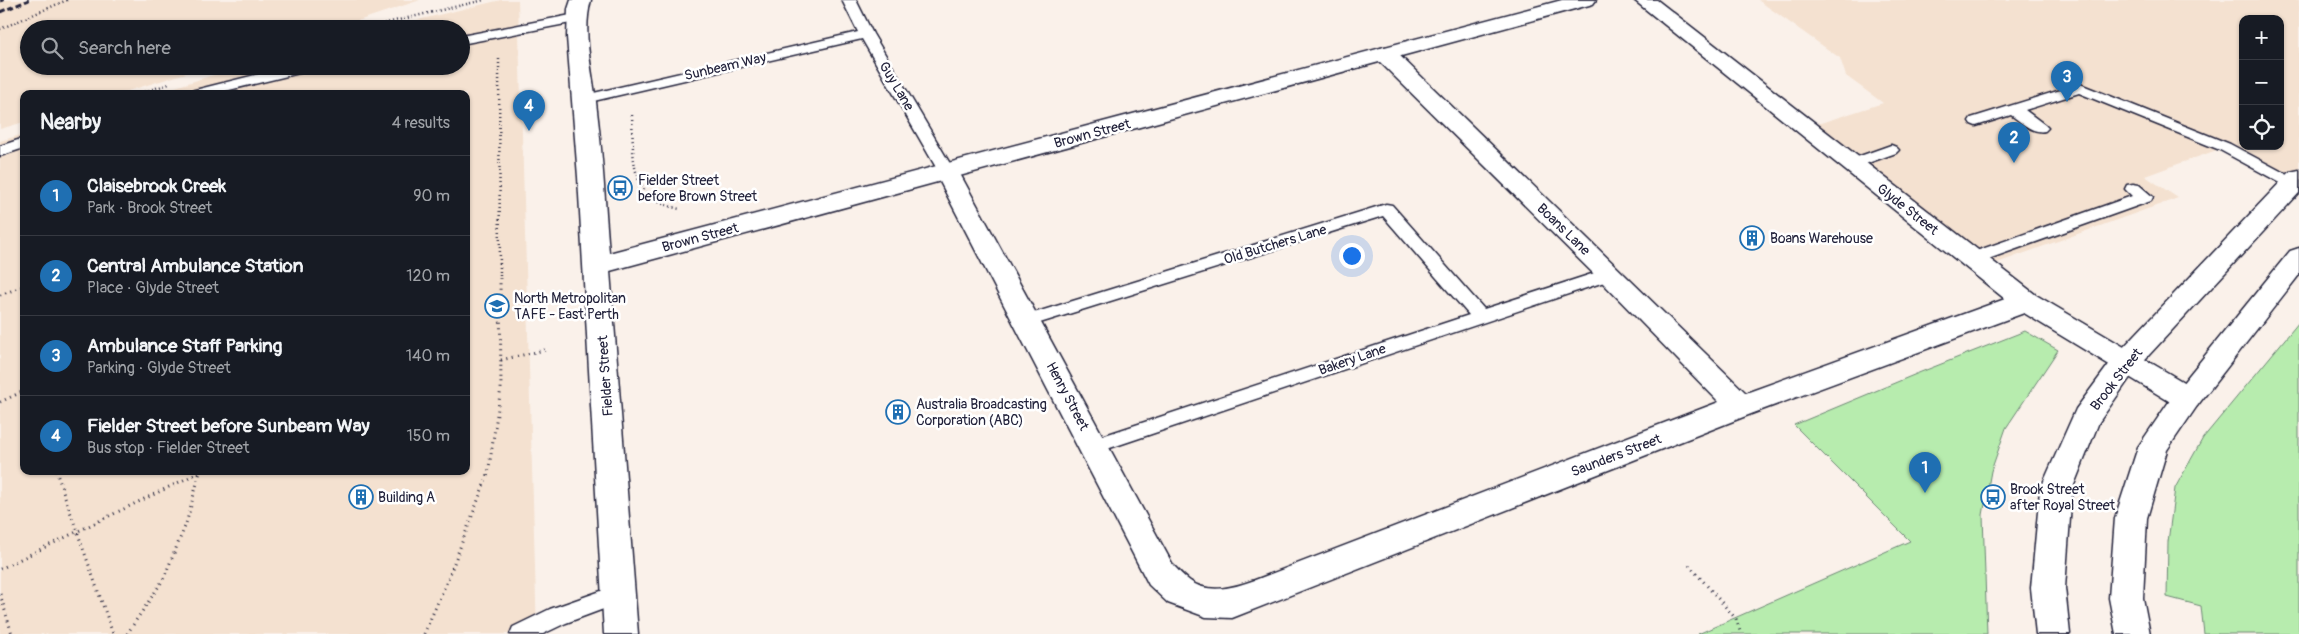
<!DOCTYPE html>
<html lang="en">
<head>
<meta charset="utf-8">
<style>
  body { margin:0; font-family:Pangolin,sans-serif; background:#242831; color:#f1f3f6 }
  .controls { position:absolute; right:15px; top:15px; display:grid; overflow:hidden; border-radius:10px; box-shadow:0 1px 4px #0004 }
  .controls button { width:45px; height:45px; display:grid; place-items:center; padding:0; border:0; border-bottom:1px solid #363941; background:#171b24; color:#f1f3f6; font:25px sans-serif }
  .you { position:absolute; left:1351px; top:255px; width:18px; height:18px; margin:-12px; border:4px solid #fff; border-radius:50%; background:#1a73e8; box-shadow:0 0 0 8px #1a73e833 }
  .badge { display:grid; place-items:center; width:32px; height:32px; border-radius:50%; background:#1f6fb2; color:#fff; font-size:16px; font-weight:700 }
  .pin { position:absolute; translate:-50% -41px; filter:drop-shadow(0 1px 2px #0008) }
  .pin::after { content:''; position:absolute; top:26px; width:18px; height:15px; background:inherit; clip-path:polygon(0 0,100% 0,50% 100%) }
  .list { margin:0; padding:0; list-style:none }
  h2 { display:flex; justify-content:space-between; align-items:center; height:65px; margin:0; padding:0 20px; font-size:21px }
  h2 small { font-size:16px; font-weight:400; color:#9ea1a6 }
  .list li { display:grid; grid-template-columns:32px 1fr auto; gap:15px; align-items:center; box-sizing:border-box; height:80px; padding:0 20px; border-top:1px solid #363941 }
  .list b { display:block; font-size:19px; white-space:nowrap }
  .list p { margin:0; font-size:16px; white-space:nowrap; color:#9ea1a6 }
  .list em { font-size:16px; font-style:normal; color:#9ea1a6 }
  .icon { flex:none; width:28px; height:28px; fill:none; stroke:currentColor; stroke-width:2; stroke-linecap:round; stroke-linejoin:round }
  .map { position:relative; flex:none; width:2299px; height:634px; overflow:hidden }
  .search { position:absolute; background:#171b24; box-shadow:0 1px 4px #0004; left:20px; top:20px; width:450px; height:55px; display:flex; align-items:center; gap:12px; box-sizing:border-box; padding:0 18px; border-radius:28px; color:#9ea1a6; font-size:19px }
  .panel { position:absolute; background:#171b24; box-shadow:0 1px 4px #0004; left:20px; top:90px; width:450px; height:385px; border-radius:10px }
  .map>svg:first-child { display:block }
  .built { fill:#f4e1d0; fill-rule:evenodd }
  .green { fill:#b7ecae; stroke:#6c8774 }
  .lines { fill:none; stroke-linecap:round; stroke-linejoin:round }
  .lane-casing { stroke:#22223b; stroke-width:3 }
  .street-casing { stroke:#22223b; stroke-width:3 }
  .secondary-casing { stroke:#22223b; stroke-width:3 }
  .path-far1 { stroke:#22223b; stroke-width:2.5; stroke-dasharray:1 3; stroke-linecap:butt }
  .path { stroke:#22223b; stroke-width:3; stroke-dasharray:1 4.5; stroke-linecap:butt }
  .lane { fill:#fff; fill-rule:evenodd }
  .street { fill:#fff; fill-rule:evenodd }
  .secondary { fill:#fff; fill-rule:evenodd }
  .rail { stroke:#22223b; stroke-width:3; stroke-dasharray:6 3; stroke-linecap:butt }
  .labels { text-anchor:middle; stroke-width:5; stroke-linejoin:round; paint-order:stroke }
  .street-label { font-size:14px; fill:#22223b; stroke:#fff }
  .poi-label { font-size:14px; fill:#22223b; stroke:#fff; text-anchor:start }
</style>
</head>
<body>
<div class="map">
<svg width="2299" height="634" viewBox="0 0 2299 634">
  <rect width="100%" height="100%" fill="#faf1ea"/>
  <filter id="ink" filterUnits="userSpaceOnUse"><feTurbulence type="fractalNoise" baseFrequency=".02" numOctaves="2"/><feDisplacementMap in="SourceGraphic" scale="10" xChannelSelector="R" yChannelSelector="G"/><feConvolveMatrix kernelMatrix="1 2 1 2 8 2 1 2 1" color-interpolation-filters="sRGB"/></filter>
  <g filter="url(#ink)">
    <g class="built">
      <path d="M0,0h420l-86,29h-305v37h180l-91,28h-94v28l-24,7z"/>
      <path d="M501,0h17l19,634h-537v-493l24,-7v337h442v-377h-313l89,-28h219v-37h-81z"/>
      <path d="M1758,0h541v188l-74,-41 -80,29 33,22 -195,70 -178,-140 78,-25 -37,-27 -6,-18zM2243,19h37v127h-37z"/>
    </g>
    <g class="green">
      <path d="M2299,322v312h-95l-3,-28 -34,-9 1,-55 7,-54 28,-50z"/>
      <path d="M2025,331l33,19 -52,78 -15,43 -8,44 4,119h-289l212,-93 -116,-116 127,-53z"/>
    </g>
    <g class="lines">
      <g class="lane-casing">
        <g id="lane">
          <path d="M842,0h14l17,34 82,138 -2,4h-12l-79,-137 -277,64 -7,-4 7,-4 273,-63z"/>
          <path d="M576,14l7,4 -2,3 -120,23v-8z"/>
          <path d="M291,66h27l-2,3 -103,25h-24l2,-3z"/>
          <path d="M2080,84l150,60 69,37v12l-79,-43 -141,-57 -54,17 20,15 3,3 -3,3c-12,3 -24,-9 -34,-16l-35,11 -5,-2 -2,-3 2,-3z"/>
          <path d="M24,138v10l-24,8v-10z"/>
          <path d="M1891,145l5,2 3,3 -3,3 -45,16 -5,-2 -3,-3 3,-3z"/>
          <path d="M2133,184l6,1 14,12 -2,4 -174,62 -6,2 -6,-2 -2,-4 2,-4 167,-59 -7,-7 2,-4z"/>
          <path d="M1386,204l6,1 92,104 126,-41 6,2 2,4 -2,4 -515,173 -7,3 -7,-3 -3,-5 3,-5 382,-126 -86,-99 -356,111 -6,-2 -3,-4 3,-4z"/>
          <path d="M618,585l7,2 4,7 -4,7 -59,22 -23,11h-33l3,-7 37,-18z"/>
        </g>
      </g>
      <g class="street-casing">
        <path id="street" d="M1634,0h23l379,295 161,95 5,8 -5,8 -10,3 -10,-3 -153,-93 -273,101 -519,204 -26,-1 -38,-14 -19,-18 -214,-413 3,-6 9,-2 9,2 3,6 214,393c5,5 11,12 17,16 19,14 46,6 65,-1l464,-178 -118,-121 -224,-222 -3,-5 3,-5 8,-2 8,2 353,344 259,-94z"/>
      </g>
      <g class="secondary-casing">
        <g id="secondary">
          <path d="M571,0h20c-10,35 3,75 6,111 6,47 8,94 12,142l953,-253h34l-3,4 -983,267 28,363h-34l-26,-457 -11,-140 1,-28z"/>
          <path d="M2299,170v23l-163,176 -37,53 -27,68 -7,98 5,46h-34l-5,-46 9,-98 36,-81 40,-54 174,-183z"/>
          <path d="M2299,248v27l-102,131 -30,44 -20,68 -4,80 7,36h-34l-7,-36 6,-80 23,-71 39,-57 113,-139z"/>
        </g>
      </g>
      <g class="path-far1">
        <path d="M0,29l67,-29"/>
        <path d="M361,29l123,-29"/>
        <path d="M499,59l1,220"/>
        <path d="M337,73l39,-7"/>
        <path d="M137,94l32,-10"/>
        <path d="M632,115c2,44 -5,84 48,94"/>
      </g>
      <g class="path">
        <path d="M0,295l24,-9"/>
        <path d="M501,360l48,-11"/>
        <path d="M0,402l24,-11"/>
        <path d="M56,471l57,163"/>
        <path d="M1689,565l47,54 5,15"/>
        <path d="M0,569l200,-97"/>
        <path d="M0,594l12,40"/>
        <path d="M127,634l36,-54 23,-56 14,-52"/>
        <path d="M424,634l24,-55 40,-105 13,-86 -1,-110"/>
      </g>
      <use href="#lane" class="lane"/>
      <use href="#street" class="street"/>
      <use href="#secondary" class="secondary"/>
      <g class="rail">
        <path d="M0,1l4,-1"/>
        <path d="M0,12l29,-12"/>
      </g>
    </g>
  </g>
  <defs>
    <g id="bus-ring" transform="scale(1.25)"><circle r="9.5" fill="#fff" stroke="#1f6fb2" stroke-width="1.5"/><path d="M-5-6H5V4H4V6H2V4H-2V6H-4V4H-5ZM-3.5-4V0h7V-4ZM-3.5 1.2v1.5H-2V1.2ZM2 1.2v1.5H3.5V1.2Z" fill="#1f6fb2"/></g>
    <g id="building-ring" transform="scale(1.25)"><circle r="9.5" fill="#fff" stroke="#1f6fb2" stroke-width="1.5"/><path d="M-4-6H4V6H1V3H-1V6H-4ZM-2.5-4.3h1.7v1.8h-1.7ZM.8-4.3h1.7v1.8H.8ZM-2.5-1h1.7V.8h-1.7ZM.8-1h1.7V.8H.8Z" fill="#1f6fb2"/></g>
    <g id="university-ring" transform="scale(1.25)"><circle r="9.5" fill="#fff" stroke="#1f6fb2" stroke-width="1.5"/><path d="M0-5L7-2L0 1L-7-2ZM-4 1L0 2.5L4 1V4Q0 6-4 4Z" fill="#1f6fb2"/></g>
  </defs>
  <g fill-rule="evenodd">
    <use href="#bus-ring" x="620" y="188"/>
    <use href="#building-ring" x="1752" y="238"/>
    <use href="#university-ring" x="497" y="306"/>
    <use href="#building-ring" x="898" y="412"/>
    <use href="#building-ring" x="361" y="497"/>
    <use href="#bus-ring" x="1993" y="497"/>
  </g>
  <g class="labels">
    <g class="street-label">
      <text transform="translate(725 66) rotate(-13)" y="5">Sunbeam Way</text>
      <text transform="translate(897 86) rotate(59)" y="5">Guy Lane</text>
      <text transform="translate(1092 133) rotate(-15)" y="5">Brown Street</text>
      <text transform="translate(1908 209) rotate(38)" y="5">Glyde Street</text>
      <text transform="translate(1564 229) rotate(44)" y="5">Boans Lane</text>
      <text transform="translate(700 237) rotate(-15)" y="5">Brown Street</text>
      <text transform="translate(1275 244) rotate(-17)" y="5">Old Butchers Lane</text>
      <text transform="translate(1352 359) rotate(-19)" y="5">Bakery Lane</text>
      <text transform="translate(605 376) rotate(-94)" y="5">Fielder Street</text>
      <text transform="translate(2116 379) rotate(-52)" y="5">Brook Street</text>
      <text transform="translate(1068 396) rotate(62)" y="5">Henry Street</text>
      <text transform="translate(1616 455) rotate(-21)" y="5">Saunders Street</text>
    </g>
    <g class="poi-label">
      <text x="638" y="185">Fielder Street<tspan x="638" dy="16">before Brown Street</tspan></text>
      <text x="1770" y="243">Boans Warehouse</text>
      <text x="514" y="303">North Metropolitan<tspan x="514" dy="16">TAFE - East Perth</tspan></text>
      <text x="916" y="409">Australia Broadcasting<tspan x="916" dy="16">Corporation (ABC)</tspan></text>
      <text x="2010" y="494">Brook Street<tspan x="2010" dy="16">after Royal Street</tspan></text>
      <text x="378" y="502">Building A</text>
    </g>
  </g>
</svg>
<div class="controls">
<button>+</button>
<button>−</button>
<button><svg class="icon" aria-label="locate" viewBox="0 0 24 24"><circle cx="12" cy="12" r="6"/><path d="M12 2v4M12 18v4M2 12h4M18 12h4"/></svg></button>
</div>
<div class="you"></div>
<div class="pin badge" style="left:1925px;top:493px">1</div>
<div class="pin badge" style="left:2014px;top:163px">2</div>
<div class="pin badge" style="left:2067px;top:102px">3</div>
<div class="pin badge" style="left:529px;top:131px">4</div>
<div class="search"><svg class="icon" aria-label="search" viewBox="0 0 24 24"><circle cx="10" cy="10" r="6"/><path d="M15 15l6 6"/></svg>Search here</div>
<section class="panel">
<h2>Nearby<small>4 results</small></h2>
<ul class="list">
<li><span class="badge">1</span><div><b>Claisebrook Creek</b><p>Park · Brook Street</p></div><em>90 m</em></li>
<li><span class="badge">2</span><div><b>Central Ambulance Station</b><p>Place · Glyde Street</p></div><em>120 m</em></li>
<li><span class="badge">3</span><div><b>Ambulance Staff Parking</b><p>Parking · Glyde Street</p></div><em>140 m</em></li>
<li><span class="badge">4</span><div><b>Fielder Street before Sunbeam Way</b><p>Bus stop · Fielder Street</p></div><em>150 m</em></li>
</ul>
</section>
</div>
</body>
</html>
